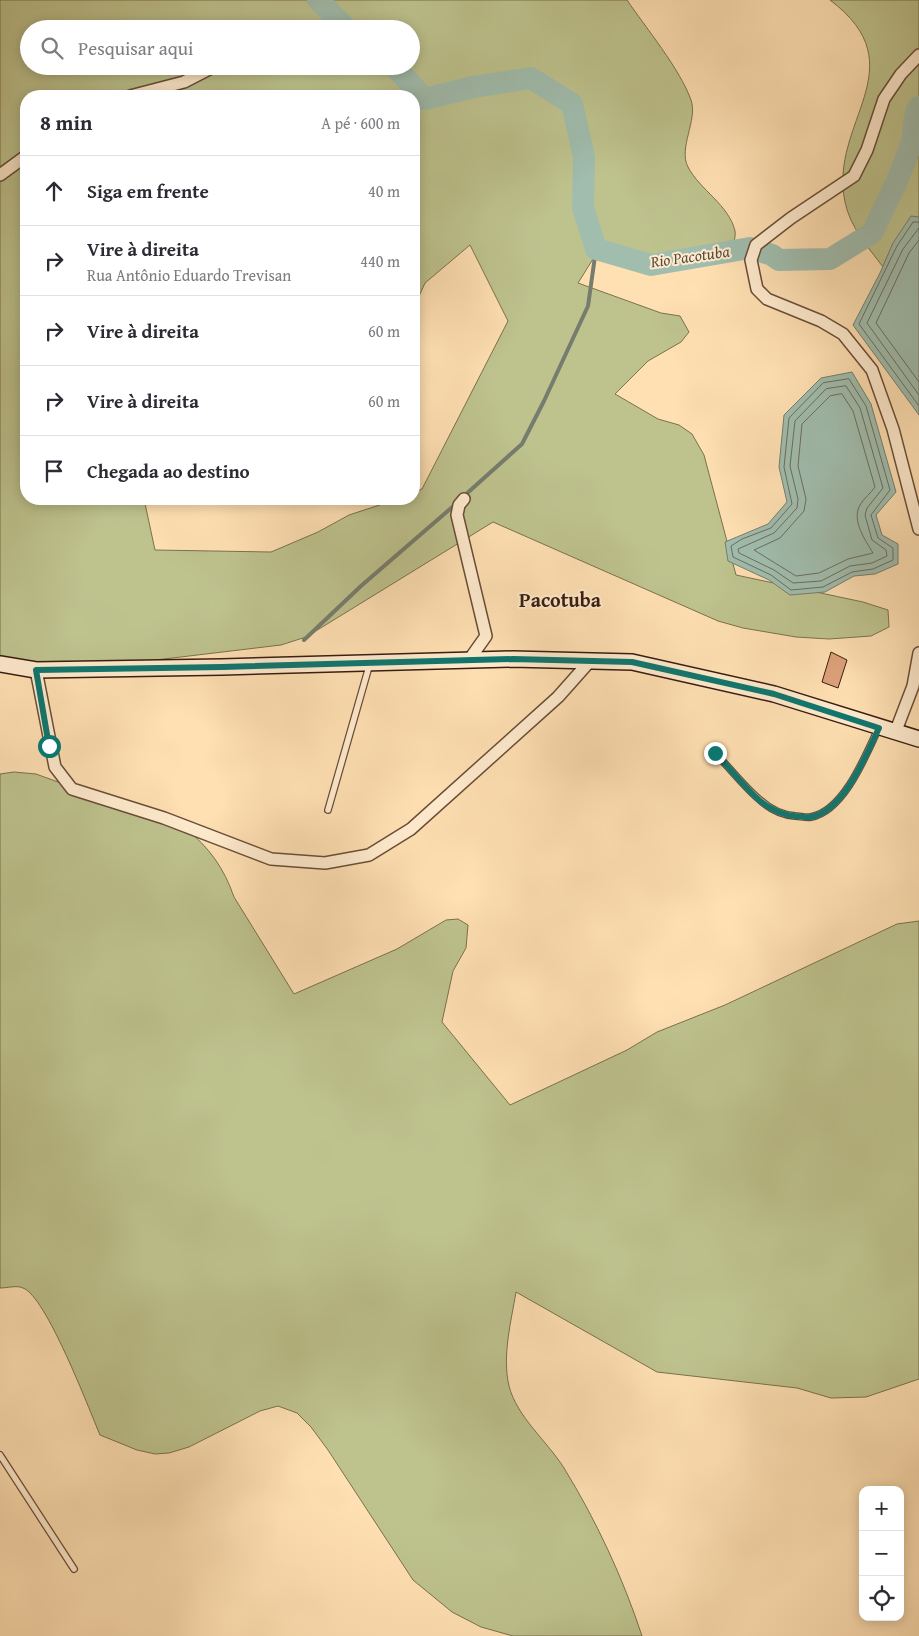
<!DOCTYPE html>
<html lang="pt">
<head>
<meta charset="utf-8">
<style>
  body { margin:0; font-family:"Gentium Book Plus",serif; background:#f2f2f3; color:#2b2b33 }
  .controls { position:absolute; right:15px; bottom:15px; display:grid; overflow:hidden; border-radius:10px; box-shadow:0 2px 12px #0003 }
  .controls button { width:45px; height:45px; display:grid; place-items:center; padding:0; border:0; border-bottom:1px solid #e1e1e2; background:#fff; color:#2b2b33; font:25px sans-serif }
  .stop { position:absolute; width:15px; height:15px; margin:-11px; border:4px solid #0f766e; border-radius:50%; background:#fff }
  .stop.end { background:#0f766e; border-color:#fff; box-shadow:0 1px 5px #0008 }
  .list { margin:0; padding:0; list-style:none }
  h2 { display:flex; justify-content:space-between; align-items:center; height:65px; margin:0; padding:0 20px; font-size:21px }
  h2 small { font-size:16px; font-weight:400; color:#7c7c81 }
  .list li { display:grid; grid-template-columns:32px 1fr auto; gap:15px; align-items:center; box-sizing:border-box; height:70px; padding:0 20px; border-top:1px solid #e1e1e2 }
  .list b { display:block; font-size:19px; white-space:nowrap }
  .list p { margin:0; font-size:16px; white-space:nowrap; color:#7c7c81 }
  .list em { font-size:16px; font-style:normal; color:#7c7c81 }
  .icon { flex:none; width:28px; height:28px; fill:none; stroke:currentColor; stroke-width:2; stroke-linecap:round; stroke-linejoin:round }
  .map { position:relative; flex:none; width:919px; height:1636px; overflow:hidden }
  .search { position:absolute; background:#fff; box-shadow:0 2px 12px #0003; left:20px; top:20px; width:400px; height:55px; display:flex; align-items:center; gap:12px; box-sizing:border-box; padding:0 18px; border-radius:28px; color:#7c7c81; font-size:19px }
  .panel { position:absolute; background:#fff; box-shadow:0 2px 12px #0003; left:20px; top:90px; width:400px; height:415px; border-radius:20px }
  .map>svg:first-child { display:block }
  .green { fill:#bec38e; stroke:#7b704e; fill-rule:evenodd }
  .water { fill:#a0bdae; stroke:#767d6e }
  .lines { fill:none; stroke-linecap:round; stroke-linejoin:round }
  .shore { stroke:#6c6c5e; stroke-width:1 }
  .stream { stroke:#767d6e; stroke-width:4 }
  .river { stroke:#a0bdae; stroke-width:22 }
  .building { fill:#dda17a; stroke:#381c0f }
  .lane-casing { stroke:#6a4d38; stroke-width:8 }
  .street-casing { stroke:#6a4d38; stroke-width:14 }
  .secondary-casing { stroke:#381c0f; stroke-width:18 }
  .lane { stroke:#ffebce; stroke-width:5.5 }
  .street { stroke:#ffebce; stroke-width:11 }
  .secondary { stroke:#ffebce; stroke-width:15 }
  .route { stroke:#0f766e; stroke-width:6 }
  .labels { text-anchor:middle; stroke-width:4; stroke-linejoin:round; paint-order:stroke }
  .water-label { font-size:16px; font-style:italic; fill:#574c3f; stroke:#ffebce }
  .district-label { font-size:20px; font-weight:bold; fill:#381c0f; stroke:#ffebce }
</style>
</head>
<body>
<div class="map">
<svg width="919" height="1636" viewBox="0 0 919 1636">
  <rect width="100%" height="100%" fill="#ffe0b3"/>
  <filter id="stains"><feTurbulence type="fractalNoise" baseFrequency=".004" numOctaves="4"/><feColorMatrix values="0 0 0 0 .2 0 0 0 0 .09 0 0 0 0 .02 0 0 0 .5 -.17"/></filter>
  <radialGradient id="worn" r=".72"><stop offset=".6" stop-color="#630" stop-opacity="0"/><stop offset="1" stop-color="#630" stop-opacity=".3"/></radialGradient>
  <g class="green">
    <path d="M0,0h627c19,28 53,69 64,100 7,20 -13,48 -3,67 12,23 41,38 47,64 1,4 -1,10 -2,15l-19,13 -32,3 -79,-19 -25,40 83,30 19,3 9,16 -8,10 -33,19 -33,33 43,25 21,6 13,9 12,21 32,120 127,27 25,8 1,17 -18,9 -42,3 -33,-2 -53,-9 -25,-7 -225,-99 -187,115 -25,8 -167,20 -114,-3zM29,29h382v37h-382zM26,96h388v211l11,-24 45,-38 38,76 -86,168 -8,3v7h-16l-49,16 -31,17 -47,20 -116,-2 -11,-51h-118z"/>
    <path d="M830,0h89v220c-20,9 -28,28 -36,47 -15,-20 -33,-40 -38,-65 -17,-80 74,-135 -15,-202z"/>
    <path d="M14,772l22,2 149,54c24,19 39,40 49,69l60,97 103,-45 49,-29 12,-1 10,6 -2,23 -13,23 -11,51 68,83 117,-55 30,-18 68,-27 172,-81 22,-3v458l-53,18 -35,1 -34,-10 -140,-16 -141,-80c-5,30 -14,64 -7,94 8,31 38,55 55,82 32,52 59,110 78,168h-129l-32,-9 -29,-15 -39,-32 -85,-130 -17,-23 -14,-14 -19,-7 -18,5 -71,36 -20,6 -14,1 -18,-4 -37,-15c-11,-26 -54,-139 -77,-147 -6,-3 -16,0 -23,0v-514z"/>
  </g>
  <g class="water">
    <path d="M911,216l8,1v198l-66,-90 27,-52 13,-30z"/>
    <path d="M852,372l19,32 25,88 -20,23 6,20 16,9v20l-23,10 -21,2 -29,16 -35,3 -21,-15 -41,-19 -3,-19 43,-18 19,-22 -8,-35 5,-52 37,-37z"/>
  </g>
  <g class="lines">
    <g class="shore">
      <path d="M919,222h-6l-16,24 -38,78 60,82"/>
      <path d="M919,228l-16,21 -36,74 52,72"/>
      <path d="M919,240l-10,13 -33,70 43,59"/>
      <path d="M849,379l17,27 24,84 -19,25 7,23 15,10v12l-20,9 -21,3 -29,15 -32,3 -20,-15 -38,-18 -2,-11 11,-7 29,-11 21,-24 -8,-37 5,-49 34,-35z"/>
      <path d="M846,386l14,22 23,80 -16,20 -2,7 7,25 14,10 1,6 -15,7 -22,3 -29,15 -28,2 -19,-13 -35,-17 -1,-4 36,-16 23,-25 1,-9 -8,-33 5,-45 31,-32z"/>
      <path d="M842,394l11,17 22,76c-4,6 -11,11 -15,18 -9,16 6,36 13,48l-25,6 -29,14 -23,3 -42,-26 26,-12 24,-27 2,-12 -8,-33 4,-42 28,-28z"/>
    </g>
    <g class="stream">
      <path d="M464,496l58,-52 22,-43 44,-95 8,-57"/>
      <path d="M304,640l57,-54 96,-83"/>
    </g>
    <g class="river">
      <path d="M318,0l29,29"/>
      <path d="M394,66l31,33 48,-12 58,-9 41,26 12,53 -1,51 13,41 55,16 99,-17 22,7 7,5 51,-1 42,-26 25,-52 15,-39 4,-30 3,-5"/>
    </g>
  </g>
  <path class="building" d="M831,652l16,8 -9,28 -16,-6z"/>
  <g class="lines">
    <g class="lane-casing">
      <g id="lane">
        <path d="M715,753c15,15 29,34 45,47 10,9 22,15 35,16 5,0 11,2 16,1 33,-6 55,-62 68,-90"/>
        <path d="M328,810l42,-147"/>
        <path d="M0,1455l74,114"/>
      </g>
    </g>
    <g class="street-casing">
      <g id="street">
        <path d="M919,55l-18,19 -17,25 -17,51 -13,26 -63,42 -35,27 -5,15 6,29 10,10 54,22 22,13 29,36 21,59 26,100"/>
        <path d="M130,96l54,-14 31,-16"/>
        <path d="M0,175l26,-19"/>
        <path d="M464,499l-5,6 -2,10 29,121 -17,24"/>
        <path d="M36,670l19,97 17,22 92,29 107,41 54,4 44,-8 42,-26 147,-132 32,-36"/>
        <path d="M895,733l18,-47 6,-33"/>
      </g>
    </g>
    <g class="secondary-casing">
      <path id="secondary" d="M0,664l36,6 186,-3 291,-8 119,3 142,32 145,45"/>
    </g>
    <use href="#lane" class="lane"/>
    <use href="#street" class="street"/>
    <use href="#secondary" class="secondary"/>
  </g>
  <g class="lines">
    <path class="route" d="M49,746l-13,-76 186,-3 291,-8 119,3 142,32 105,34c-13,27 -35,83 -68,89 -5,1 -11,-1 -16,-1 -12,-1 -25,-7 -35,-15 -16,-14 -30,-33 -45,-48"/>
  </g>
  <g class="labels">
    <g class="water-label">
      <text transform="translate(690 256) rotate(-8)" y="6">Rio Pacotuba</text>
    </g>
    <g class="district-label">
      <text x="560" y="607">Pacotuba</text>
    </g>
  </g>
  <rect width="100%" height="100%" filter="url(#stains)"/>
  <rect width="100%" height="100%" fill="url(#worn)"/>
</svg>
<div class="controls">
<button>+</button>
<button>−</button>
<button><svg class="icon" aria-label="locate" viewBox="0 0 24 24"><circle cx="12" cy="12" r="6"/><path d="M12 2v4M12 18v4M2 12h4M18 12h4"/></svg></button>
</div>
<div class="stop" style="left:49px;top:746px"></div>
<div class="stop end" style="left:715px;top:753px"></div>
<div class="search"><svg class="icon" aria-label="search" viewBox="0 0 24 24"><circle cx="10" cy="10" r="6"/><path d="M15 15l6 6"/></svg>Pesquisar aqui</div>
<section class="panel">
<h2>8 min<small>A pé · 600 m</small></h2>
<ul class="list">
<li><svg class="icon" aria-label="ahead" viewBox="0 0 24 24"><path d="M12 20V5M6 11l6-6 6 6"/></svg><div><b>Siga em frente</b></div><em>40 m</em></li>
<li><svg class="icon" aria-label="right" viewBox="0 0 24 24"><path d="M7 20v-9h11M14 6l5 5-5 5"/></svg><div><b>Vire à direita</b><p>Rua Antônio Eduardo Trevisan</p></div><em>440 m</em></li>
<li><svg class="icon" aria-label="right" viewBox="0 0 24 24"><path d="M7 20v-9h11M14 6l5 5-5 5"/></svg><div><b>Vire à direita</b></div><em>60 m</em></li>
<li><svg class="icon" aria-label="right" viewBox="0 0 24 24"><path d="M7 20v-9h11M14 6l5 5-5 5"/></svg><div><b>Vire à direita</b></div><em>60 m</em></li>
<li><svg class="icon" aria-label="arrive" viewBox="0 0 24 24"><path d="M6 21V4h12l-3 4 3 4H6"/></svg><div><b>Chegada ao destino</b></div></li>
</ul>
</section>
</div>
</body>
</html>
